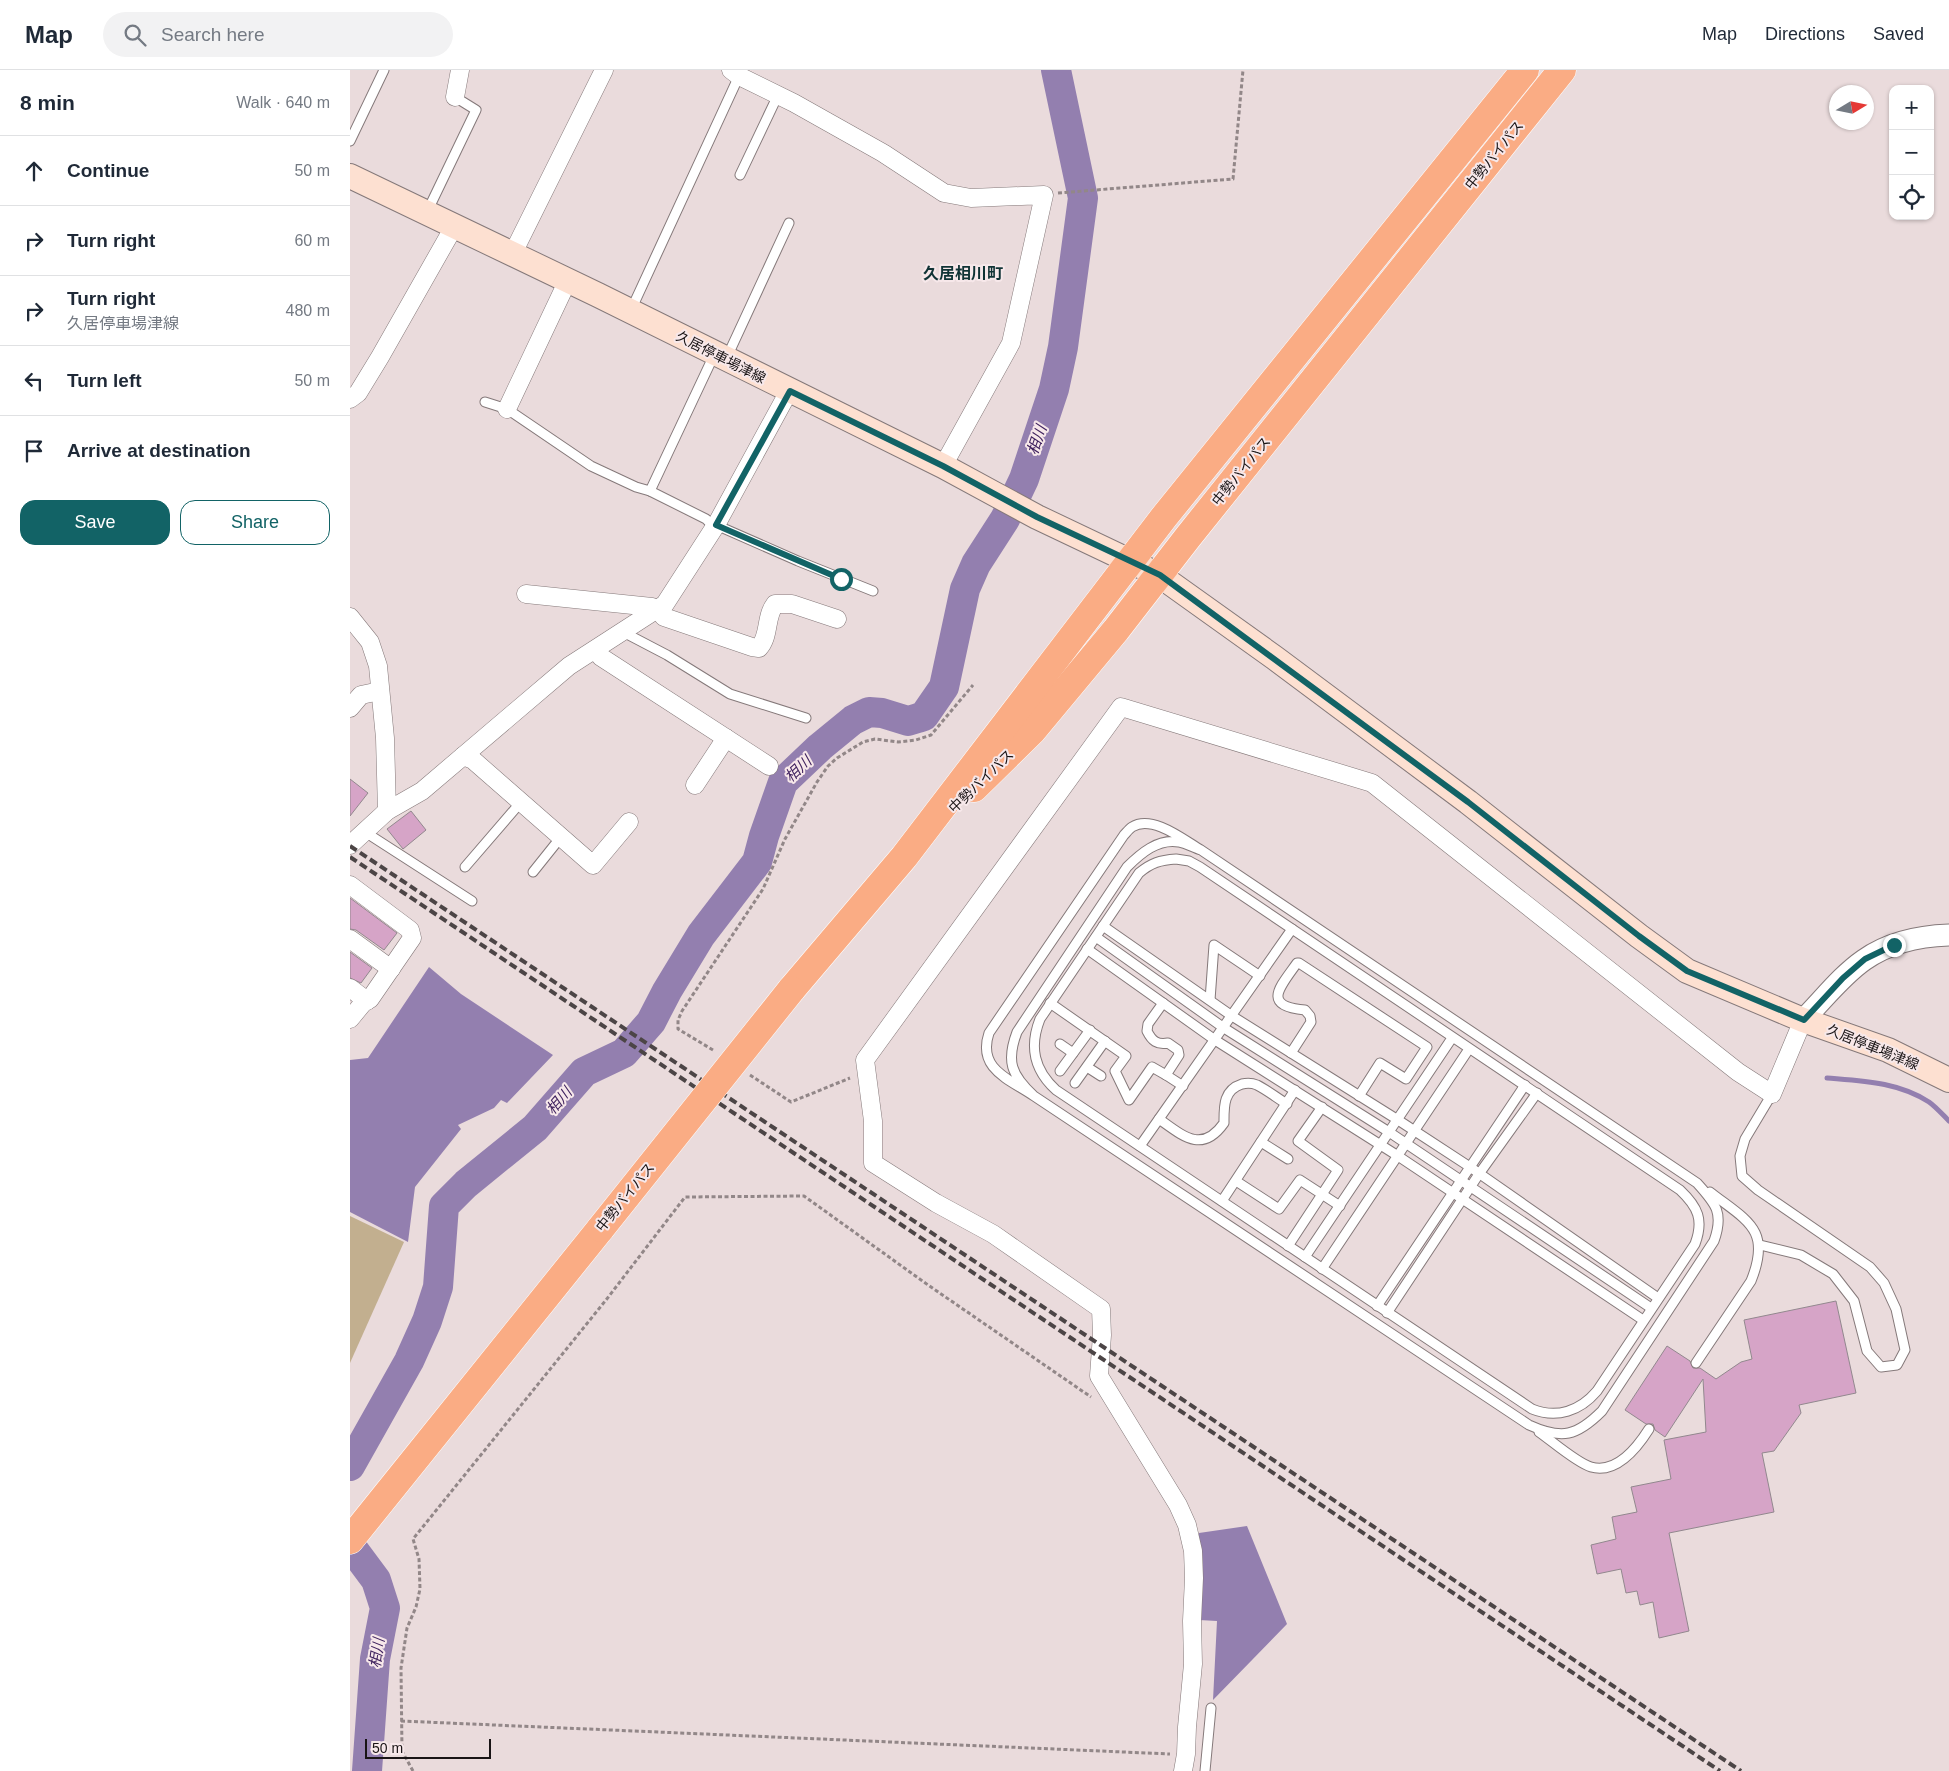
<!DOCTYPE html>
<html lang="en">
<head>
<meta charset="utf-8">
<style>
  body { margin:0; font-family:Arial,"Noto Sans JP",sans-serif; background:#f2f2f3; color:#1f2937 }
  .controls { position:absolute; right:15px; top:15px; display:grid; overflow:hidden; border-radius:10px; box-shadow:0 1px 4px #0004 }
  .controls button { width:45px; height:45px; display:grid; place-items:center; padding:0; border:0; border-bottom:1px solid #e0e1e3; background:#fff; color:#1f2937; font:25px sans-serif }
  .compass { position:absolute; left:1479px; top:15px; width:45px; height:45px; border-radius:50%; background:#fff; box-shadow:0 1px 4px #0004; rotate:80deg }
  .scale { position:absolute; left:15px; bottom:12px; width:126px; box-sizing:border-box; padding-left:5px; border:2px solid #191415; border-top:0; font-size:14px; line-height:18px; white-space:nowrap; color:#191415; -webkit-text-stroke:4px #f7e8ea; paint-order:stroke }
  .stop { position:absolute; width:15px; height:15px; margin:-11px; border:4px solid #126366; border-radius:50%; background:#fff }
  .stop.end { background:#126366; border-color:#fff; box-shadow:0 1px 5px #0008 }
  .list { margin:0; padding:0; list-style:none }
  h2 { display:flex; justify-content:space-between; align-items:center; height:65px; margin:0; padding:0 20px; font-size:21px }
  h2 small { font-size:16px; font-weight:400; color:#747a83 }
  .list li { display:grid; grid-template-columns:32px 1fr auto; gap:15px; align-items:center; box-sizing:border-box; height:70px; padding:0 20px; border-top:1px solid #e0e1e3 }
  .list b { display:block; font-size:19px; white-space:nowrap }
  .list p { margin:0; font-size:16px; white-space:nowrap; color:#747a83 }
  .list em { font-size:16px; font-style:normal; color:#747a83 }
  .actions { display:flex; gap:10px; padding:15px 20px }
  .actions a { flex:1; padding:11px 0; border:1px solid #126366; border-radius:15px; text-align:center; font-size:18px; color:#126366 }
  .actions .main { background:#126366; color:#fff }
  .icon { flex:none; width:28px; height:28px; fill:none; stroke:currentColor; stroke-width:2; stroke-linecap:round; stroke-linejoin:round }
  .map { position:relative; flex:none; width:1599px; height:1701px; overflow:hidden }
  header { display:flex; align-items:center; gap:30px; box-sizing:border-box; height:70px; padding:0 25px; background:#fff; border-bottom:1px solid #e0e1e3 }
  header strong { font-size:24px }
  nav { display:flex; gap:28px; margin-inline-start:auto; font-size:18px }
  .search { width:350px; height:45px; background:#f2f2f3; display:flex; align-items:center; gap:12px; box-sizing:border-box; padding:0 18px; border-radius:28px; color:#747a83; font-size:19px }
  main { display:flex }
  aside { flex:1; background:#fff }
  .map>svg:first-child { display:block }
  .green { fill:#c2af8f }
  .water { fill:#937faf }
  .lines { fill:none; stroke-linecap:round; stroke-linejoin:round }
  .stream { stroke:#937faf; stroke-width:5 }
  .river { stroke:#937faf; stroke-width:30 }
  .building { fill:#d6a4c7; stroke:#92888e }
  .service-casing { stroke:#85797a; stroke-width:11 }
  .minor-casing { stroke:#85797a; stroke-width:19 }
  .tertiary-casing { stroke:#85797a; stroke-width:23 }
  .secondary-casing { stroke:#85797a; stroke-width:26 }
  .trunk-casing { stroke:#fff; stroke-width:29 }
  .path { stroke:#928788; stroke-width:3; stroke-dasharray:4 2.5; stroke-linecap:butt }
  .service { stroke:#fff; stroke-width:9 }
  .minor { stroke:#fff; stroke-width:18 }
  .tertiary { stroke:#fff; stroke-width:21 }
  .secondary { stroke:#fde0d1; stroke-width:24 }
  .trunk { stroke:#faac84; stroke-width:28 }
  .rail { stroke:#4c4546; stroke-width:4; stroke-dasharray:8 4; stroke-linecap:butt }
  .trunk-bridge-casing { stroke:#fff; stroke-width:29; stroke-linecap:butt }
  .trunk-bridge { stroke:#faac84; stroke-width:28 }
  .route { stroke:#126366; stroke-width:6 }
  .labels { text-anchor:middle; stroke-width:4; stroke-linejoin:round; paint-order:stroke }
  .street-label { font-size:14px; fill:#191415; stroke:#f7e8ea }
  .water-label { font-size:15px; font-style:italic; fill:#40235f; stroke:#f7e8ea }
  .quarter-label { font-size:16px; font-weight:bold; fill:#103335; stroke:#f7e8ea }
</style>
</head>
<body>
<header>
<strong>Map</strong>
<div class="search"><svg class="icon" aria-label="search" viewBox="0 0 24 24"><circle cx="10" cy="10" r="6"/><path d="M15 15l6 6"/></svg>Search here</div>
<nav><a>Map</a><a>Directions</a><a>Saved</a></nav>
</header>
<main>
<aside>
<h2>8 min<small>Walk · 640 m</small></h2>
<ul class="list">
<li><svg class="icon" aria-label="ahead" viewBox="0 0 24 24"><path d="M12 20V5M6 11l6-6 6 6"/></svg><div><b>Continue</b></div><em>50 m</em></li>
<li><svg class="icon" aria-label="right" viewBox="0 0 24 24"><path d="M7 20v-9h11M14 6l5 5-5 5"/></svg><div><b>Turn right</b></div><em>60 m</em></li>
<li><svg class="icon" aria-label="right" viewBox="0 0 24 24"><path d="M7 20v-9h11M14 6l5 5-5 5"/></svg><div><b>Turn right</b><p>久居停車場津線</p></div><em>480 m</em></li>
<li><svg class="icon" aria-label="left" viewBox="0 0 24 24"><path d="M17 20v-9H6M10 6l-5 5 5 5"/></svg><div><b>Turn left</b></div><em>50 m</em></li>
<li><svg class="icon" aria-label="arrive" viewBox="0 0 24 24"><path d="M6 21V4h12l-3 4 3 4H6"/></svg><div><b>Arrive at destination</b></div></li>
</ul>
<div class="actions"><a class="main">Save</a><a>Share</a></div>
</aside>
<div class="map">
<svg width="1599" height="1701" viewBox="0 0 1599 1701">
  <rect width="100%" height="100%" fill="#eadbdc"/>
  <path class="green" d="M0,1146l54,26 -54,121z"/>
  <g class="water">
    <path d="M79,897l32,27 92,61 -46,48 -6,-3 -7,8 -36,17 3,4 -46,58 -7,55 -58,-30v-152l18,-2z"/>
    <path d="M897,1456l40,98 -74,76 4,-79 -18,-1v-87z"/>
  </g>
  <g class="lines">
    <path class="stream" d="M1477,1008c36,3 71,4 102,24 7,5 14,13 20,19"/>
    <g class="river">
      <path d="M0,1396l59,-105 18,-40 11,-34 6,-81 22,-22 69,-56 49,-56 40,-19 27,-31 16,-31 34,-56 56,-73 7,-26 19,-54 37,-35 33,-27 16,-8 13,1 26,8 10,-3 6,-2 20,-29 21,-98 11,-25 29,-45 19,-40 30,-90 9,-42 20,-149 -27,-128"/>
      <path d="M0,1475l26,35 9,28 -10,51 -8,112"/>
    </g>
  </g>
  <g class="building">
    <path d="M0,709l18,14 -18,23z"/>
    <path d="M61,741l15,19 -23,19 -16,-20z"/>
    <path d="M0,828l47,35 -13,17 -28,-20 -6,-1z"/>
    <path d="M0,882l22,16 -11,15 -11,-5z"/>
    <path d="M1486,1231l20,92 -57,12 2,8 -27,38 -12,2 12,59 -105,21 20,98 -30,7 -6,-36 -13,3 -3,-14 -11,2 -5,-24 -24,5 -6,-29 25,-6 -4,-22 25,-5 -6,-25 40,-8 -7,-39 42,-8 -3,-53 -38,58 -10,-7 -2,-6h-7l-21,-14 42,-64 23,15 3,7h7l16,11 25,-17 11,-3 -8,-39z"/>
  </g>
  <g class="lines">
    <g class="service-casing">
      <g id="service">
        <path d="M0,71l34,-71"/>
        <path d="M390,105l38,-80"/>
        <path d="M77,142l49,-102 -21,-13"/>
        <path d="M281,240l108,-234"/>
        <path d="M377,287l62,-134"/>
        <path d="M135,332l22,7 84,57 45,21 14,4 56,28 8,8"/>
        <path d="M300,421l65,-138"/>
        <path d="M366,455l82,36 75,30"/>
        <path d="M273,562l44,23 63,39 76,24"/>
        <path d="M15,762l107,69"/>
        <path d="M826,789l13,2 11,6 480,323c18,17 24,30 15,54l-98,147c-17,20 -40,28 -65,18l-476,-319c-22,-20 -27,-43 -16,-71l99,-146c12,-10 21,-13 37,-14z"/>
        <path d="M115,797l56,-65"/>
        <path d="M183,802l28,-35"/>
        <path d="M753,856l129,90 166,104 72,47 188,131"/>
        <path d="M746,867l128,91 165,104 262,176"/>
        <path d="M737,879l128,91 183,116 245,164"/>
        <path d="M860,930l4,-55 46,31"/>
        <path d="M700,933l76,53 -11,15 14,29 23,-33 14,8"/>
        <path d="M813,933l-15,21 -1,7c5,10 10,14 21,12l10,7 1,5 -13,20 17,11"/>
        <path d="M710,974l13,9"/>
        <path d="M941,983l20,-31 -1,-6 -5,-6c-44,-4 -25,-23 -8,-47h2l128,84 -21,32 -26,-16 -21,33"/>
        <path d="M737,997l14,9"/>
        <path d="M710,1001l30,-41"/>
        <path d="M725,1013l30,-42"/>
        <path d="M684,1026c-25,-17 -57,-27 -45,-63l135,-198c2,-2 5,-6 8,-8 20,-13 52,13 69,23l496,333c19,21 27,30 17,58l-112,170c-25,25 -40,29 -73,14l-495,-329c-23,-21 -28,-35 -17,-64l110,-165c13,-13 31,-29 52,-25 7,1 15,6 22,8"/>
        <path d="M809,1049c24,17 43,35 65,4 0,-16 -1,-33 18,-39 5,-1 10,-1 15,1 10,5 20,13 30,19"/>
        <path d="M911,1072l27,17"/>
        <path d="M790,1076l152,-217"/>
        <path d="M886,1111l43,28 21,-29 40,26"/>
        <path d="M872,1131l73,-111"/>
        <path d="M1410,1175l41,10 32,19 21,27 13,50 14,16 16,-2 8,-15 -9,-41 -12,-26 -14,-16 -112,-77 -16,-14 -2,-20 5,-17 27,-45"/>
        <path d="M938,1176l50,-76 -40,-29 24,-34"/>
        <path d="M955,1187l147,-219"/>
        <path d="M972,1199l147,-220"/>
        <path d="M1027,1236l148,-221"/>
        <path d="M1037,1243l92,-139 58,-81"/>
        <path d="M1346,1293l55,-82c21,-52 -4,-60 -41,-89"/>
        <path d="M1189,1362c13,9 38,31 52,35 25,7 46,-19 58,-38"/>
        <path d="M855,1701l6,-63"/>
      </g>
    </g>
    <g class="minor-casing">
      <g id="minor">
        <path d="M381,0l8,6 55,27 89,50 61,40 27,5 73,-3 -33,148 -68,123"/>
        <path d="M105,27l5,-27"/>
        <path d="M163,183l91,-183"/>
        <path d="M0,329l8,-6 22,-36 75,-132"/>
        <path d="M157,339l61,-129"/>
        <path d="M176,524l126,13 5,2 7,8 88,30 7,1c11,-12 6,-31 16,-44h17l45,15"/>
        <path d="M0,547l20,25 8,24 7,72 2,73"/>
        <path d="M245,580l6,7 168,109"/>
        <path d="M0,638l11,-13 19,-4"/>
        <path d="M113,686l10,4 120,105 36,-43"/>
        <path d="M345,715l31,-47"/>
        <path d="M0,775l37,-34 35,-20 147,-125 96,-62 51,-79 73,-134"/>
        <path d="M0,815l60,45 2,8 -42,61 -6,3 -14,17"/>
        <path d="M0,869l41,30"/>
        <path d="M0,918l17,13"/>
        <path d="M833,1701l3,-17 1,-27 6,-63 -1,-43 2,-43 -1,-27 -6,-26 -9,-20 -79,-129 3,-41 -1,-26 -108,-75 -57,-31 -63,-40v-42l-8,-61 256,-353 251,76 366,289 34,22 31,-74"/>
      </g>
    </g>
    <g class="tertiary-casing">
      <path id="tertiary" d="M1453,950c20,-20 38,-44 61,-60 24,-17 56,-24 85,-25"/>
    </g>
    <g class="secondary-casing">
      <path id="secondary" d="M0,106l248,119 345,171 94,51 122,58 116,83 193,144 171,134 48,35 116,49 85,30 61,30"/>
    </g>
    <g class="trunk-casing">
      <g id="trunk">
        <path d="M624,718l58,-57 84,-101 72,-93 374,-467"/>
        <path d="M441,920l113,-133 260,-340 361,-447"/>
        <path d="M0,1470l251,-312"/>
      </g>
    </g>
    <g class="path">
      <path d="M708,123l175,-14 10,-109"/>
      <path d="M363,980l-35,-21v-9l4,-9 81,-122 22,-50 32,-57 11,-16 9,-8 26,-16 12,-3 23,3 18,-2 15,-5 42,-50"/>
      <path d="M400,1005l41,27 59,-24"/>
      <path d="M51,1651l769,33"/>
      <path d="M63,1701l-11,-20 -1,-83 6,-40 9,-21 4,-18 -1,-30 -6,-20 193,-239 79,-103 119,-1 124,89 163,112"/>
    </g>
    <use href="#service" class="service"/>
    <use href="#minor" class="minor"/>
    <use href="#tertiary" class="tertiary"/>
    <use href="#secondary" class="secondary"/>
    <use href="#trunk" class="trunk"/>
    <g class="rail">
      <path d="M0,776l1391,925"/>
      <path d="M0,787l1370,914"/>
    </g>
    <g class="trunk-bridge-casing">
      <path id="trunk-bridge" d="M251,1158l190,-238"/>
    </g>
    <use href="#trunk-bridge" class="trunk-bridge"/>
  </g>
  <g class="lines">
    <path class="route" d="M491,509l-125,-54 74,-134 153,75 94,51 123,58 308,227 171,134 48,35 117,49 39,-42 22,-19 29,-14"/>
  </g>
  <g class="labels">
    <g class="street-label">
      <text transform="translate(1144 85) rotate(-51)" y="5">中勢バイパス</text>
      <text transform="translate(371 287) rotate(27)" y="5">久居停車場津線</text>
      <text transform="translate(891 401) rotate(-51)" y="5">中勢バイパス</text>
      <text transform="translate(631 711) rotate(-44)" y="5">中勢バイパス</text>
      <text transform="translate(1523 977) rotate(22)" y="5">久居停車場津線</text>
      <text transform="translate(275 1127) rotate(-51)" y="5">中勢バイパス</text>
    </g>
    <g class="water-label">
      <text transform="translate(687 370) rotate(-71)" y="5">相川</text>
      <text transform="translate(448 699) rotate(-43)" y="5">相川</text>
      <text transform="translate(209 1031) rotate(-49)" y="5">相川</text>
      <text transform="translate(27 1583) rotate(-82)" y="5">相川</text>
    </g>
    <g class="quarter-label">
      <text x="613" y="209">久居相川町</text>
    </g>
  </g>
</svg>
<div class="controls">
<button>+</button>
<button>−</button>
<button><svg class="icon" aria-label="locate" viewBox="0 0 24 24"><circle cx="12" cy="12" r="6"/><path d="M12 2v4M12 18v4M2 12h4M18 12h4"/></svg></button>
</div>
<svg class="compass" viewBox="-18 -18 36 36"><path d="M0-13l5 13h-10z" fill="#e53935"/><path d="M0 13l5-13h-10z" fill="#747a83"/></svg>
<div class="scale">50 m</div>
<div class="stop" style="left:491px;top:509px"></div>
<div class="stop end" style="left:1544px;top:875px"></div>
</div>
</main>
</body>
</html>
